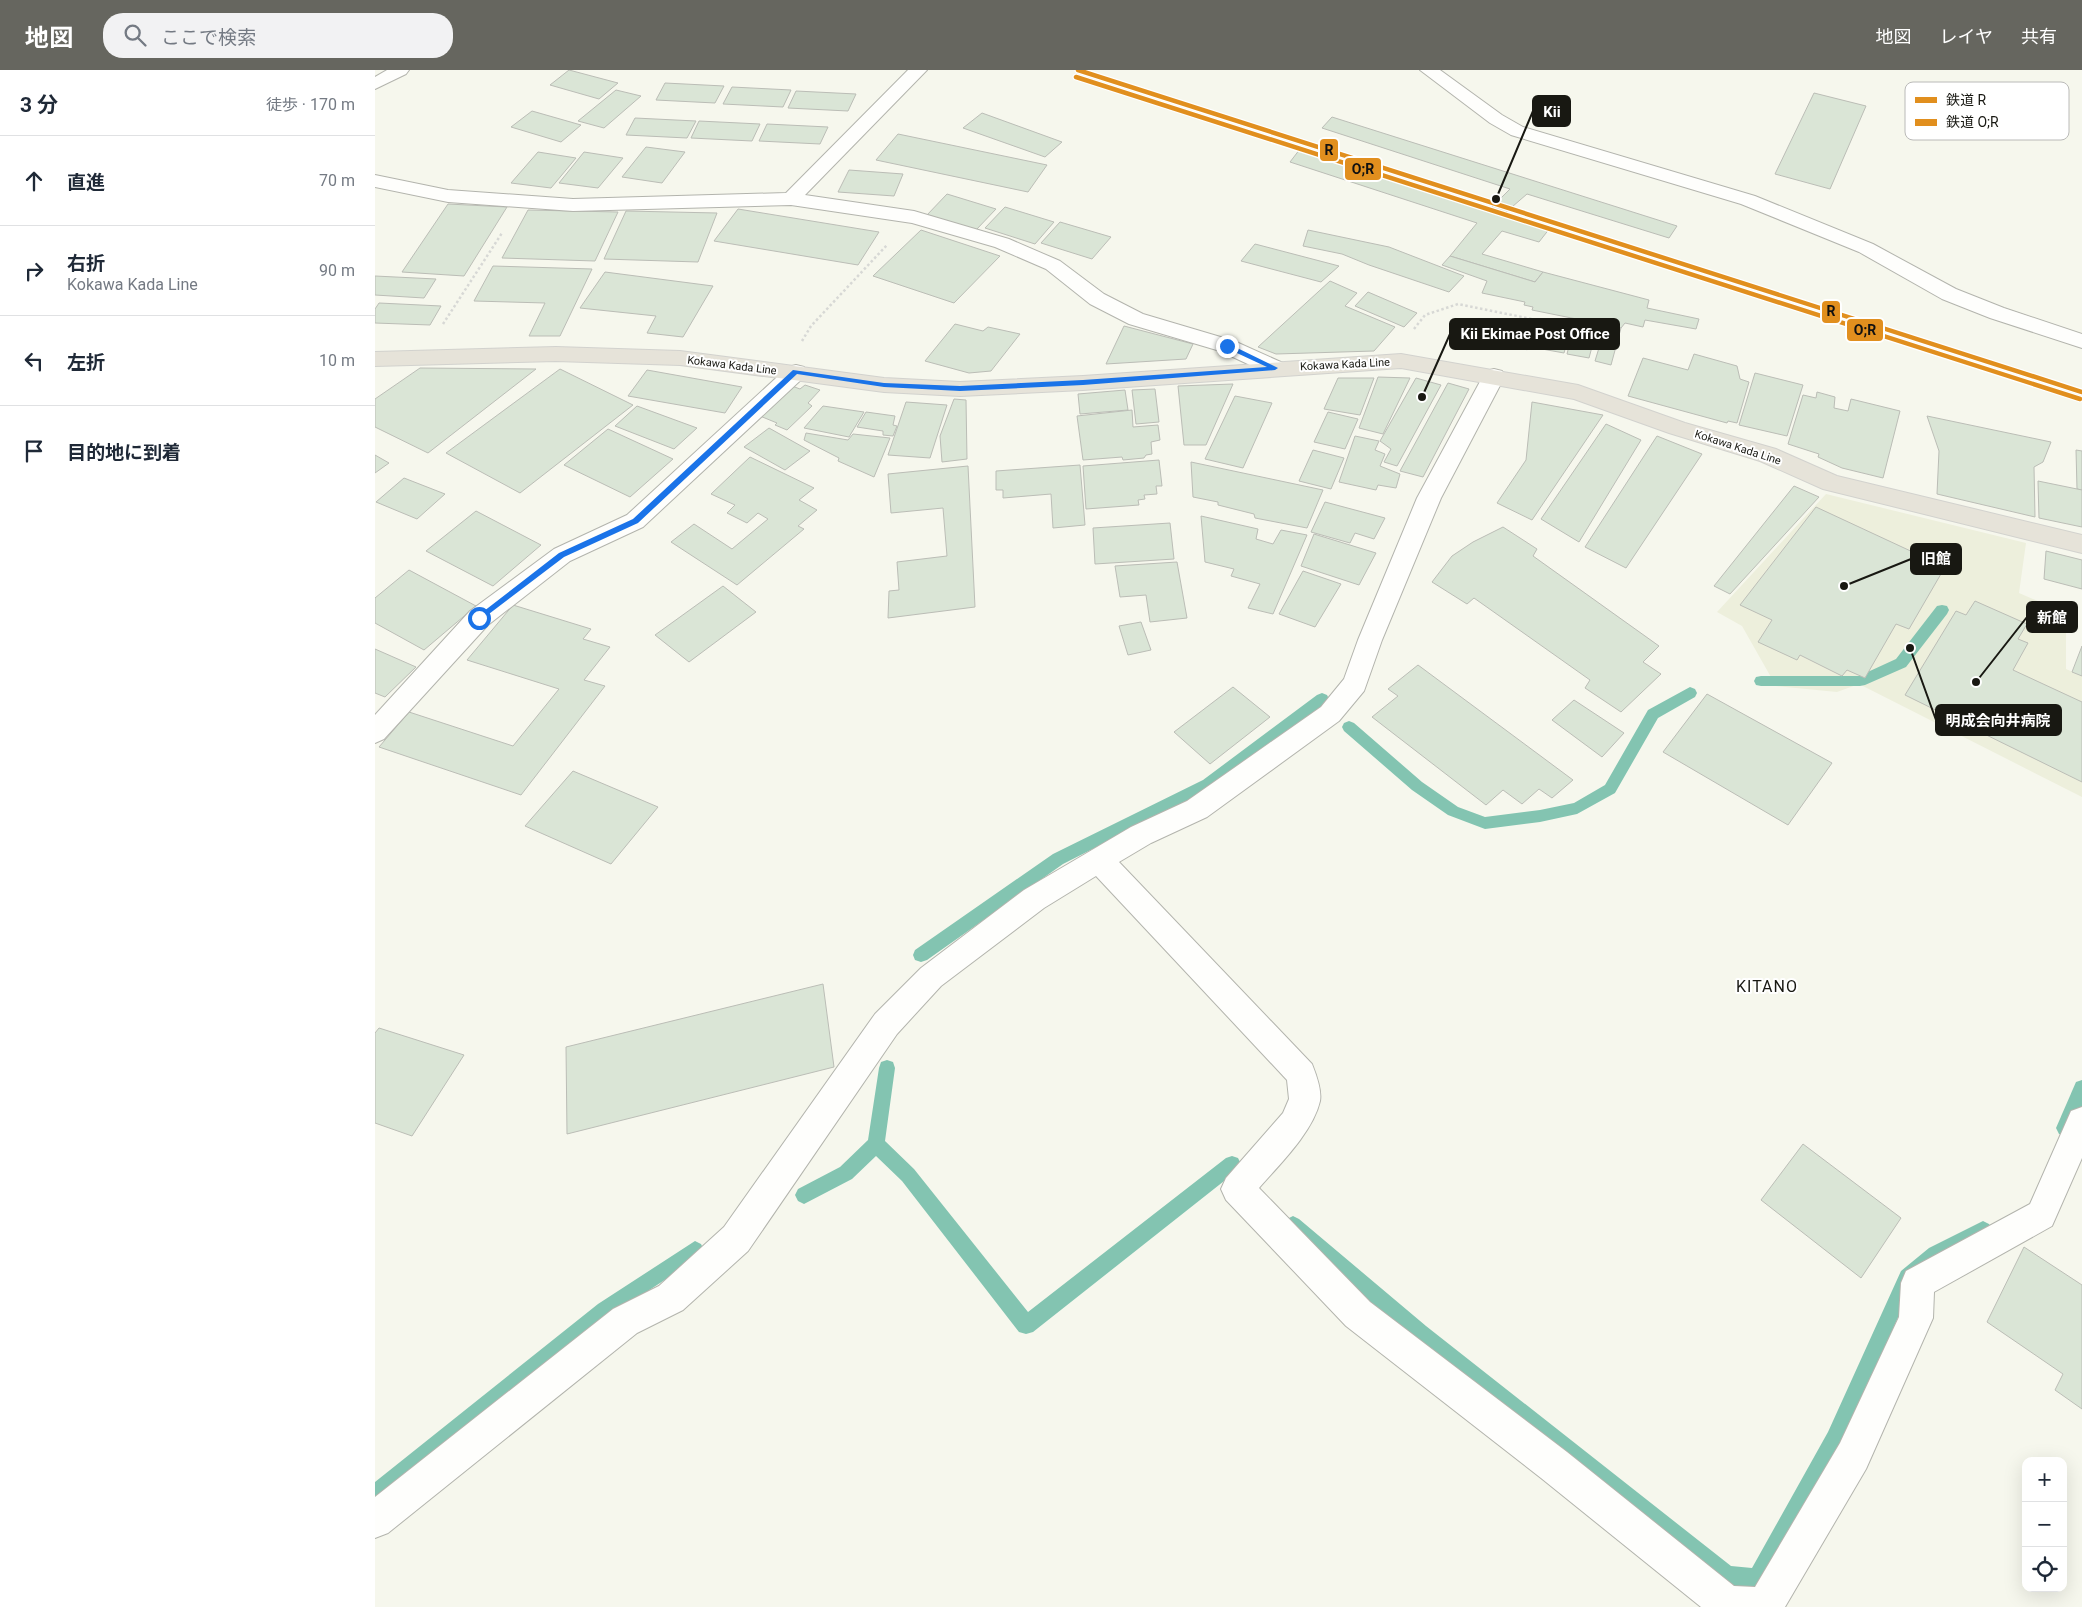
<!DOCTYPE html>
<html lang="ja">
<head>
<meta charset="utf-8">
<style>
  body { margin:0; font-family:Roboto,"Noto Sans JP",sans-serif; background:#f2f2f3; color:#1f2937 }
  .controls { position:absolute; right:15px; bottom:15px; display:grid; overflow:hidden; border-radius:10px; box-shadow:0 5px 20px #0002 }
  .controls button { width:45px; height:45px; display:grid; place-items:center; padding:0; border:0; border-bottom:1px solid #e0e1e3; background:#fff; color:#1f2937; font:25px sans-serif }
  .stop { position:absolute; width:15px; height:15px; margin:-11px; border:4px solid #1a73e8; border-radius:50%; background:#fff }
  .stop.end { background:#1a73e8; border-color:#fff; box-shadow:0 1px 5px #0008 }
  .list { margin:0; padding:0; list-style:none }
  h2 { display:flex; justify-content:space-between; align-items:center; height:65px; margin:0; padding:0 20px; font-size:21px }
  h2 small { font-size:16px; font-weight:400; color:#747a83 }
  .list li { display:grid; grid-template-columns:32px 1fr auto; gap:15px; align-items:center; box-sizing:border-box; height:90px; padding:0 20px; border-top:1px solid #e0e1e3 }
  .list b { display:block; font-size:19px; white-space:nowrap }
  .list p { margin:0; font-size:16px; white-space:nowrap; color:#747a83 }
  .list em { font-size:16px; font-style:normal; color:#747a83 }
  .icon { flex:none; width:28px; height:28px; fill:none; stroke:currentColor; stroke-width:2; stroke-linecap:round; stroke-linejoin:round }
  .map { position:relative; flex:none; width:1707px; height:1537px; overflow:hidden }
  header { display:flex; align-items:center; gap:30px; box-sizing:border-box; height:70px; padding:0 25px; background:#66665f; color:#fff }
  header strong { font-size:24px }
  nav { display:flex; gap:28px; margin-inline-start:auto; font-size:18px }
  .search { width:350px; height:45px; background:#f2f2f3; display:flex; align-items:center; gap:12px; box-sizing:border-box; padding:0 18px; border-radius:20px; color:#747a83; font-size:19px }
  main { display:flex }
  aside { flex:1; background:#fff }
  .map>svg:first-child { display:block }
  .built { fill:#edefdc }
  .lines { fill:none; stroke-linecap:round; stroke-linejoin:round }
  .stream { fill:#83c4b1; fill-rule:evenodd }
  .building { fill:#dae5d6; stroke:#bbbdb6 }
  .minor-casing { stroke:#b3b4ad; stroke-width:2 }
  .major-casing { stroke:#d2d2ce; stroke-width:2 }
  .path { stroke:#d7d8d5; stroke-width:2.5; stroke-dasharray:2.5 2.5; stroke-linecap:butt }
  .minor { fill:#fefefc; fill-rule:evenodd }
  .major { fill:#e6e3d9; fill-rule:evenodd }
  .rail-1-casing { stroke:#fff; stroke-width:7 }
  .rail-2-casing { stroke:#fff; stroke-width:7 }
  .rail-1 { stroke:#e18f1e; stroke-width:4.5 }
  .rail-2 { stroke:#e18f1e; stroke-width:4.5 }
  .route { fill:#1a73e8 }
  .labels { text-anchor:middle; stroke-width:4; stroke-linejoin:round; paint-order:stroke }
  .far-street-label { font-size:11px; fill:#181812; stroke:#fff }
  .quarter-label { font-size:16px; letter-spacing:1px; fill:#181812; stroke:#fff }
  .key { fill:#fff; stroke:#babab8; stroke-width:1 }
  .key-label { font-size:14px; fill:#181812 }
  .leader { fill:none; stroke:#181812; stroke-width:2 }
  .callout-dot { fill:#181812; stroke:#fff; stroke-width:2 }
  .callout { fill:#181812; stroke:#181812; stroke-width:2 }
  .callout-label { font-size:15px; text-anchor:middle; font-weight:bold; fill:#fff }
  .line-badge { stroke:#fff; stroke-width:2 }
  .pale-badge-label { font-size:14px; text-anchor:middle; font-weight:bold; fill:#111 }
</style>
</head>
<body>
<header>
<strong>地図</strong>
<div class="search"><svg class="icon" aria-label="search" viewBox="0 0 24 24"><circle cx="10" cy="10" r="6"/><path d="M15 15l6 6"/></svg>ここで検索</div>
<nav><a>地図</a><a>レイヤ</a><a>共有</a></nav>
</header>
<main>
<aside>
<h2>3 分<small>徒歩 · 170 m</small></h2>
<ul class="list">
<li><svg class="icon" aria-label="ahead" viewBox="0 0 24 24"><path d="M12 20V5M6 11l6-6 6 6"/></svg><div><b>直進</b></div><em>70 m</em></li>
<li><svg class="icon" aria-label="right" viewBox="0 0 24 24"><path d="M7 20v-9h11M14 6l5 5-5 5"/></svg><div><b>右折</b><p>Kokawa Kada Line</p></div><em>90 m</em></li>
<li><svg class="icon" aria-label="left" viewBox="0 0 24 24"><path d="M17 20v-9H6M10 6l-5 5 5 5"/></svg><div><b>左折</b></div><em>10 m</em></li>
<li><svg class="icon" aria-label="arrive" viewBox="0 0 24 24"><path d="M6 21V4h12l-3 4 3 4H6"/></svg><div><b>目的地に到着</b></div></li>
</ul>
</aside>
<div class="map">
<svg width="1707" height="1537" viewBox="0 0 1707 1537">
  <rect width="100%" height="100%" fill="#f6f7ed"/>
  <path class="built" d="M1451,424l200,49 -7,50 47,20v56l16,7v121l-223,-113 -22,8 -61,-6 -34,-60 -25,-14z"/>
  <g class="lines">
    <g class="stream">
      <path d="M1567,535l5,1 2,4 -2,4 -41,53 -41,18 -5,1h-99l-5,-1 -2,-4 2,-4 5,-1h98l37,-17 41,-53z"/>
      <path d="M1315,617l5,2 2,4 -2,4 -37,21 -43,75 -38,21 -37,8 -55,7 -37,-14 -36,-25 -68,-59 -2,-4 2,-4 5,-2 5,2 68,59 36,25 27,10 55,-7 34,-7 31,-18 43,-75z"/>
      <path d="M947,623l5,2 2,4 -2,4 -114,85 -150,76 -136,96 -6,2 -6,-2 -2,-5 2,-5 138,-96 150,-74 114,-85z"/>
      <path d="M512,990l6,2 2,6 -10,73 29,28 114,143 198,-154 6,-2 6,2 3,6 -3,6 -205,162 -7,2 -7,-2 -117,-151 -26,-25 -24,23 -48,25 -6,-3 -3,-6 3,-6 42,-22 28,-27 11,-72 2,-6z"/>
      <path d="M1707,1010v28l-11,26 -6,2 -6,-2 -3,-6 20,-46z"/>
      <path d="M918,1146l6,3 127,107 305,240 21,2 76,-136 73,-161 28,-23 54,-27 6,3 3,6 -3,6 -48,24 -28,23 -71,163 -78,139c-12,5 -32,3 -44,-2l-308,-243 -125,-109 -3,-6 3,-6z"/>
      <path d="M320,1171l6,3 3,6 -3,6 -91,60 -228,186 -7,3v-23l223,-178z"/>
    </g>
  </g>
  <g class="building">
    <path d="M194,0l49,13 -19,16 -49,-14z"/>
    <path d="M290,13l59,3 -9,17 -59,-3z"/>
    <path d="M357,17l59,3 -8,17 -60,-3z"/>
    <path d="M241,20l25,6 -37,32 -26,-7z"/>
    <path d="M421,21l60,3 -8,17 -60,-3z"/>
    <path d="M1439,23l52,13 -36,83 -55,-15z"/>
    <path d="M157,41l49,14 -20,17 -50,-15z"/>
    <path d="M607,43l80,29 -17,15 -82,-29z"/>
    <path d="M957,47l345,109 -8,12 -142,-44 -22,19 45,15 -11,14 -37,-11 -20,23 61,18 -8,10 -85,-26 27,-33 -187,-61 10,-13 191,59 19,-19 -188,-61z"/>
    <path d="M260,48l61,3 -9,17 -61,-3z"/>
    <path d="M324,51l61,3 -8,17 -61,-3z"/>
    <path d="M392,54l61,3 -8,17 -61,-3z"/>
    <path d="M523,64l149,31 -19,27 -152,-32z"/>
    <path d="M271,77l39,5 -23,31 -40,-6z"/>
    <path d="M163,82l38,6 -25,30 -40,-5z"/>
    <path d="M209,82l39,6 -25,30 -39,-5z"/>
    <path d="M474,100l54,4 -9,22 -56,-4z"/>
    <path d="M572,124l49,15 -20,21 -49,-15z"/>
    <path d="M73,134l59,3 -43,69 -62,-4z"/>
    <path d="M630,137l49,15 -19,22 -50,-16z"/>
    <path d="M363,139l141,23 -21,33 -144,-24z"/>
    <path d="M153,140l90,2 -23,49 -93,-3z"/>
    <path d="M251,141l91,2 -19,49 -94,-3z"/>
    <path d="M685,152l51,15 -19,22 -51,-16z"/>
    <path d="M546,160l79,26 -46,47 -81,-27z"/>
    <path d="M933,160l81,17 75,29 -15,16 -80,-27 -27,-11 -39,-8z"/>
    <path d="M880,174l84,22 -18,16 -80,-21z"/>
    <path d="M1075,186l85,26 8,-10 106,28 -2,8 52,11 -3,10 -51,-9 -2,7 -18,-4 -4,5 -89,-18 1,-3 -9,-2 1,-3 -43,-9 5,-12 -45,-16z"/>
    <path d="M118,196l99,3 -32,67h-31l16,-33 -71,-2z"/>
    <path d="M230,202l108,14 -30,51 -36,-4 9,-17 -76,-8z"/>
    <path d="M0,206l61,3 -12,19 -49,-3z"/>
    <path d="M955,211l27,12 -12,13 50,21 -21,24 -98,3 -18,-7z"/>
    <path d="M993,222l49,21 -13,14 -49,-21z"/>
    <path d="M4,233l62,3 -11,19 -55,-2v-14z"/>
    <path d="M1218,252l28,6 -10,37 -16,-4 7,-23 -12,-1z"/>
    <path d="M580,254l28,7 5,-4 32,7 -29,37 -22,2 -44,-12z"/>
    <path d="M749,256l69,18 -7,15 -80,5z"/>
    <path d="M1172,264l21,4 -4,15 -22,-4z"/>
    <path d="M1196,268l22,5 -4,15 -22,-4z"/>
    <path d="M1319,284l43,12 3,13 9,3 -12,41 -9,-2 -1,2 -99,-27 15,-38 45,12z"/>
    <path d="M45,298l116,1 -108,84 -53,-26v-28z"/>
    <path d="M185,299l73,36 -113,88 -74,-40z"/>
    <path d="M272,300l95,17 -17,26 -97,-17z"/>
    <path d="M1380,303l48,12 -16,51 -48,-11z"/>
    <path d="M1003,307l32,1 -27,56 -24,-6z"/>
    <path d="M963,308h36l-14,37 -36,-6z"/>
    <path d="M1041,308l25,7 -44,81 -13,-4 7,-13 -11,-8z"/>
    <path d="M1073,313l21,6 -46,88 -23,-6z"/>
    <path d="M858,314l-27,61h-22l-6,-59z"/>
    <path d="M430,315l15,5 -12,13 4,3 -25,24 -12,-5 2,-2 -17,-7 32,-30 8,3z"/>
    <path d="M780,319l4,33 -23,2 -4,-34z"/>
    <path d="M750,320l3,20 -48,4 -2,-20z"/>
    <path d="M1442,322l18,5 -1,11 14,3 3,-12 49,12 -17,67 -41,-10 -24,-11 1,-3 -31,-10 15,-49 13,3z"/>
    <path d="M860,326l37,7 -29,65 -38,-9z"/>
    <path d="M579,329l12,1 1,59 -25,3 -2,-26z"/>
    <path d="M531,332l41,3 -17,53 -42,-3z"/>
    <path d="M1157,332l71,13 -71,105 -35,-17 29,-43z"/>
    <path d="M262,336l60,22 -23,21 -59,-23z"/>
    <path d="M448,336l41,6 -15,25 -45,-9z"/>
    <path d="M757,340l1,17 25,-2 2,15 -9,2 1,12 -6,1 -2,3 -21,2 -1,-3 -39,3 -6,-44z"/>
    <path d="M491,342l29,4 -2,9 4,1 -4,10 -10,-1v-4l-26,-4z"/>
    <path d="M953,342l30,7 -13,30 -31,-7z"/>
    <path d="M1552,346l124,26 -8,20 -9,5 1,50 -98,-23 2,-43z"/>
    <path d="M1231,354l35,16 -62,102 -38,-23z"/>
    <path d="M394,358l41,23 -25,19 -41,-23z"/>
    <path d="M233,359l65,30 -43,38 -66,-32z"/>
    <path d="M431,363l42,7 5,-6 37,4 -16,39 -36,-16 1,-3 -35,-18z"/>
    <path d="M980,366l24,5 -4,9 10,4 -5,12 20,8 -4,14 -18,-3 -2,5 -37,-8z"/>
    <path d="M1282,366l45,18 -76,114 -41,-21z"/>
    <path d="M938,380l31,8 -13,31 -32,-8z"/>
    <path d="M1701,380l6,1v39l-5,-1z"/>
    <path d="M0,385l14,8 -14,10z"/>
    <path d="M375,387l64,31 -15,12 18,10 -19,16 6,3 -67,56 -66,-43 23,-18 38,25 36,-30 -10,-6 -11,10 -20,-10 8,-8 -24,-11z"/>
    <path d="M784,390l3,26h-6l1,8 -13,1 1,4 -7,1 1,5 -53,4 -3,-43z"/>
    <path d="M816,392l132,28 -16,38 -52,-10 -1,-4 -36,-9v-3l-25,-5z"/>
    <path d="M705,395l5,60 -32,3 -2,-34 -48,4v-8h-7v-19z"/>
    <path d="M593,396l7,141 -87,11 1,-27 10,-1 -2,-28 50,-6 -4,-48 -52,5 -3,-39z"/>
    <path d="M29,408l41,16 -28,25 -41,-17z"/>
    <path d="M1663,411l44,9v37l-43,-9z"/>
    <path d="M1419,416l25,11 -89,97 -16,-8z"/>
    <path d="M950,432l60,16 -11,21 -19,-6 -5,10 -39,-11z"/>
    <path d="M1441,437l129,60 -36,62 -13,-5 -31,54 -18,-8 -5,6 -42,-21 -3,5 -39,-18 14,-22 -32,-15z"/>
    <path d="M101,441l65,34 -48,41 -67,-35z"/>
    <path d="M826,446l57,13 -2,10 17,5 8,-14 26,5 -34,79 -25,-6 12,-24 -29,-8 3,-7 -29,-7z"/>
    <path d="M795,453l4,36 -79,5 -2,-36z"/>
    <path d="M1128,457l34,22 -4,7 126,90 -16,16 18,12 -40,38 -36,-24 5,-8 -116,-82 -7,6 -35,-22 20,-26 21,-14z"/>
    <path d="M939,464l62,19 -17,32 -58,-19z"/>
    <path d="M1671,481l36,9v29l-38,-10z"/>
    <path d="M802,492l10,56 -37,4 -4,-27 -26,2 -5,-31z"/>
    <path d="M34,500l67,36 -52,44 -49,-27v-25z"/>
    <path d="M928,501l38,13 -26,43 -36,-13z"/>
    <path d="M348,516l33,26 -67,50 -34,-27z"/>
    <path d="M1600,531l52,23 -9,15 10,4 -15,27 69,32v80l-177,-87 51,-84 10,4z"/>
    <path d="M138,535l78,24 -8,10 27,8 -26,33 21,6 -84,109 -142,-48 30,-35 104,34 46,-57 -92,-29z"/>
    <path d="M766,552l10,28 -23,5 -9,-29z"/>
    <path d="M1707,576v30l-10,-4z"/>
    <path d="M0,579l41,18 -31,30 -10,-4z"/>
    <path d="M1043,595l155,115 -21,18 -13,-9 -17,15 -19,-14 -17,15 -114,-88 26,-21 -10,-7z"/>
    <path d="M858,617l37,30 -60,47 -36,-32z"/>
    <path d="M1332,624l125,69 -44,62 -125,-73z"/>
    <path d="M1199,630l50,33 -22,24 -50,-37z"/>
    <path d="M198,701l85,36 -47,57 -86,-38z"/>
    <path d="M448,914l11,83 -267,67 -1,-87z"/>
    <path d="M4,958l85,27 -52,81 -37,-13v-90z"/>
    <path d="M1428,1074l98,74 -40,60 -100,-78z"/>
    <path d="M1649,1177l58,38v124l-27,-19 8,-16 -76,-52z"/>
  </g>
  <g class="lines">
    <g class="minor-casing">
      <g id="minor">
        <path d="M12,0h22l-3,4 -31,15v-12z"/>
        <path d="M533,0h19l-122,125 109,16 95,28 51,22 44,33 39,20 91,27 49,22 3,5 -3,5 -8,2 -8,-2 -47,-22 -91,-27 -39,-20 -44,-35 -51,-22 -83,-24 -121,-18 -218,6 -125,-9 -73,-15v-12l73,15 125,9 213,-6z"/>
        <path d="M1045,0h20l62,45 21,12 232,69 118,48 83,45 48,19 78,26v14l-92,-30 -48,-19 -83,-47 -118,-48 -230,-69 -21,-12z"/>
        <path d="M421,295l8,2 3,5 -3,5 -161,150 -73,34 -82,64 -104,114 -9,4v-28l95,-104 84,-62 73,-34 161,-148z"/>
        <path d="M1119,299l8,2 3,5 -64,122 -59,142 -18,51 -25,30 -132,96 -56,26 -32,19 193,202c4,10 10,26 8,37 -7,31 -41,64 -61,87l111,114 197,150 167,134 21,1 85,-144 59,-126 2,-34 5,-12 124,-67 41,-93 11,-4v51l-30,68 -118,66 -1,26 -67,151 -81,138h-84l-160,-129 -195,-152 -120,-126 -5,-11 5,-11 57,-65 6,-14 -2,-19 -191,-204 -52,32 -103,78 -44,48 -149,217 -65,59 -46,23 -249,200 -13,5v-41l238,-188 46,-23 65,-59 151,-213 46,-46 103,-78 107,-63 56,-26 134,-94 23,-28 14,-39 59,-142 66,-122 3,-5z"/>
      </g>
    </g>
    <g class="major-casing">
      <path id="major" d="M181,277l124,4 204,27 76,4 123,-6 318,-22 177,31 107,38 91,26 61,27 245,59v18l-259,-64 -63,-28 -91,-28 -95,-34 -173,-31 -318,22 -123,6 -76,-4 -204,-27 -124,-4 -181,5v-14z"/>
    </g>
    <g class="path">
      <path d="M1162,250l55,7"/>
      <path d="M68,254l59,-91"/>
      <path d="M1039,259l11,-14 33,-11 79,16 -11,30"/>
      <path d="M427,271l9,-15 76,-81"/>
    </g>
    <use href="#minor" class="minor"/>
    <use href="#major" class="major"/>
    <g class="rail-1-casing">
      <path id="rail-1" d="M703,0l1004,322"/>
    </g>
    <g class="rail-2-casing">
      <path id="rail-2" d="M701,7l1004,322"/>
    </g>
    <use href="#rail-1" class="rail-1"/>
    <use href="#rail-2" class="rail-2"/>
  </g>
  <path class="route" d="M849,274h5l49,24 -3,2 -192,15 -123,6 -76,-4 -87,-13 -159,149 -74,34 -83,63 -2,1 -4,-3 84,-65 74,-34 160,-149 91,13 76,3 123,-6 184,-13 -43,-20z"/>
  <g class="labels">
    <g class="far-street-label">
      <text transform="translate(970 294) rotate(-3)" y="4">Kokawa Kada Line</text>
      <text transform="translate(357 295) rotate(7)" y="4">Kokawa Kada Line</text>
      <text transform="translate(1363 377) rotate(18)" y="4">Kokawa Kada Line</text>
    </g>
    <g class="quarter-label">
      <text x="1392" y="922">KITANO</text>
    </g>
  </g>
  <rect x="1530" y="12" width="164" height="58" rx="8" class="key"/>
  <rect x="1540" y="27" width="22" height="6" fill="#e18f1e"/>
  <rect x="1540" y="49" width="22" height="7" fill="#e18f1e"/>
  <g class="key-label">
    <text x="1571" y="35">鉄道 R</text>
    <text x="1571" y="57">鉄道 O;R</text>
  </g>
  <path class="leader" d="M1121 129L1158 41M1047 327L1075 264M1469 516L1536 489M1601 612L1652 547M1535 578L1561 650"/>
  <g class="callout-dot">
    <circle cx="1121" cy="129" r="5"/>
    <circle cx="1047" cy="327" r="5"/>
    <circle cx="1469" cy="516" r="5"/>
    <circle cx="1601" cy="612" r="5"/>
    <circle cx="1535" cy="578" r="5"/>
  </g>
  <g class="callout">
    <rect x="1158" y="26" width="37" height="30" rx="5"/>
    <rect x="1075" y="249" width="169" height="30" rx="5"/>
    <rect x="1536" y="474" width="50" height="30" rx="5"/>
    <rect x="1652" y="532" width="50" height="30" rx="5"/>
    <rect x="1561" y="635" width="125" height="30" rx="5"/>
  </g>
  <g class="callout-label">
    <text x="1177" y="47">Kii</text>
    <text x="1160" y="269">Kii Ekimae Post Office</text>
    <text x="1561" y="494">旧館</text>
    <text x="1677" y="553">新館</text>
    <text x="1623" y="656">明成会向井病院</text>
  </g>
  <g class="line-badge">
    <rect x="944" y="68" width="20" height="24" rx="5" fill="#e18f1e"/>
    <rect x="969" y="87" width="38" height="24" rx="5" fill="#e18f1e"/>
    <rect x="1446" y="230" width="20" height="24" rx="5" fill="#e18f1e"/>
    <rect x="1471" y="248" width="38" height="24" rx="5" fill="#e18f1e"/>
  </g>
  <g class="pale-badge-label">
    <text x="954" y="85">R</text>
    <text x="988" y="104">O;R</text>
    <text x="1456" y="246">R</text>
    <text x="1490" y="265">O;R</text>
  </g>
</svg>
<div class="controls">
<button>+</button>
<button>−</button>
<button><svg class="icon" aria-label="locate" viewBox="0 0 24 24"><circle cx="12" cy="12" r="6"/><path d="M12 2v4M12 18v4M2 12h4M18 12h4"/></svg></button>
</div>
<div class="stop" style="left:104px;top:548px"></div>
<div class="stop end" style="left:852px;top:276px"></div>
</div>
</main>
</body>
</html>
